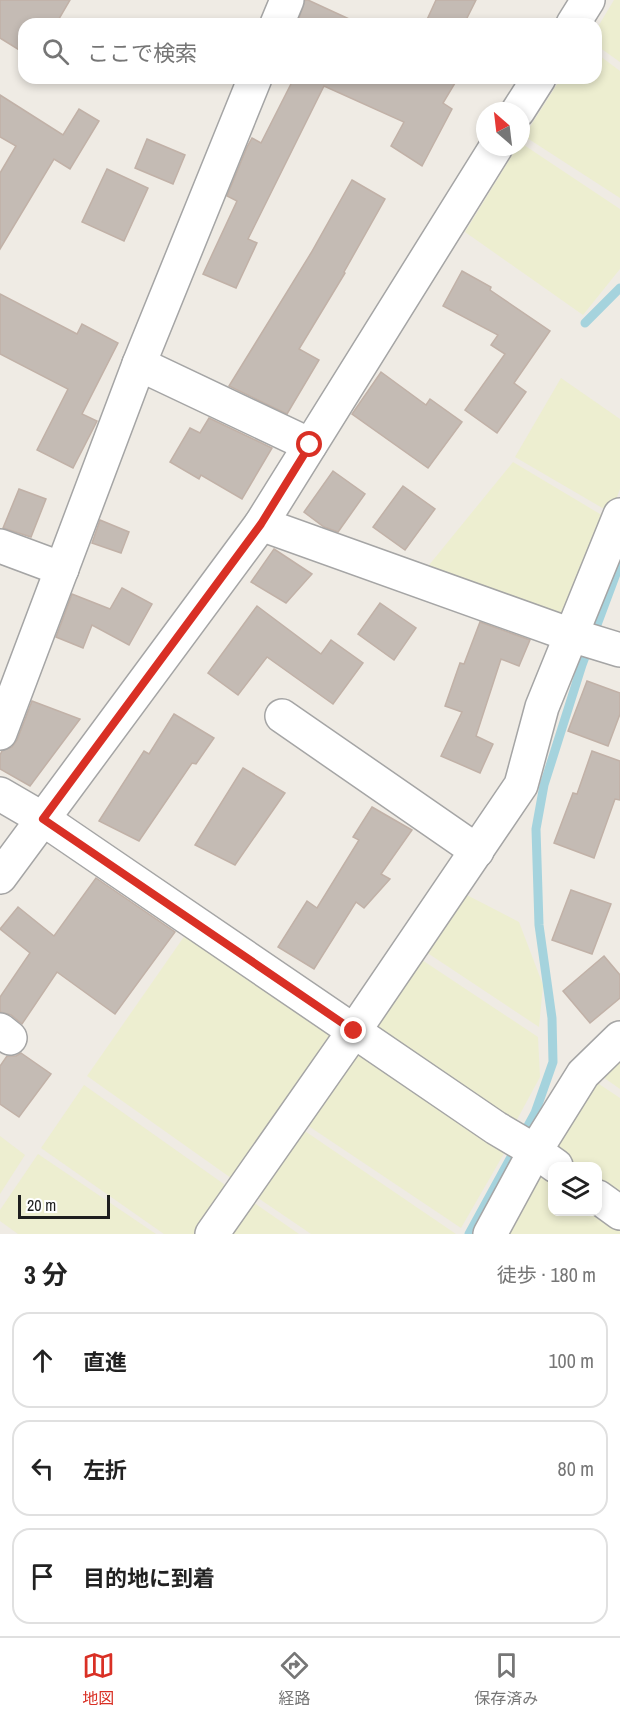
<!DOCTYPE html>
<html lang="ja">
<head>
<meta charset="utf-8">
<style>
  body { margin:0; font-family:"Archivo Narrow","Noto Sans JP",sans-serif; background:#f2f2f2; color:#222 }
  .controls { position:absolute; right:18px; bottom:18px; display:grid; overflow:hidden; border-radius:12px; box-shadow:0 3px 9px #0003 }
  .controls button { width:54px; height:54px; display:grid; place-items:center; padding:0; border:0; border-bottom:2px solid #e0e0e0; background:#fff; color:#222; font:30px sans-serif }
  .compass { position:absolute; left:476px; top:102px; width:54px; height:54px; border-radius:50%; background:#fff; box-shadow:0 3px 9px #0003; rotate:332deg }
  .scale { position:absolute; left:18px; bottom:15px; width:92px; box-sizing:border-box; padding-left:6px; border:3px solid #1e1e1e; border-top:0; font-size:16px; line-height:21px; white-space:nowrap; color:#1e1e1e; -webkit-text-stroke:4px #fff; paint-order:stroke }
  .stop { position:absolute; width:18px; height:18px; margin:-14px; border:4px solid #d93025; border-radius:50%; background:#fff }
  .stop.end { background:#d93025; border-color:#fff; box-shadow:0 2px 6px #0008 }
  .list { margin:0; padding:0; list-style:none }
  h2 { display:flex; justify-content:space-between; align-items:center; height:78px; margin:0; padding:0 24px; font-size:26px }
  h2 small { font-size:20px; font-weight:400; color:#767676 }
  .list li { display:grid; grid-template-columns:39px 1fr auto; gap:18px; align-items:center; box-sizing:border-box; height:96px; margin:0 12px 12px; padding:0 12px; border:2px solid #e0e0e0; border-radius:18px }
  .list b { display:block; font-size:22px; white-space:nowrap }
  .list em { font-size:20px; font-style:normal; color:#767676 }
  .icon { flex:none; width:33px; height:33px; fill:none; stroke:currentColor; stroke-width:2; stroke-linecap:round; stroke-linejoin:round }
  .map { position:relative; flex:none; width:620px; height:1234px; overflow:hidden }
  .search { position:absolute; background:#fff; box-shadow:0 3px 9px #0003; left:18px; right:18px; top:18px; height:66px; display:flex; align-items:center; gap:15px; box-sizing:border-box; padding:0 21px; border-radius:18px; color:#767676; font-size:22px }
  .sheet { height:402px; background:#fff }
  nav { display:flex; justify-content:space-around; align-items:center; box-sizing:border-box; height:84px; border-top:2px solid #e0e0e0; background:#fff; font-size:16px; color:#767676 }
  nav a { display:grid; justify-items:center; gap:3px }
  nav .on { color:#d93025 }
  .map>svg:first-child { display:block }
  .farmland { fill:#edeed0; fill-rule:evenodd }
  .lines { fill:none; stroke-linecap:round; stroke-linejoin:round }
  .stream { stroke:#a5d3dd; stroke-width:9 }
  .building { fill:#c4bbb4; stroke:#c1b1a7; stroke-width:1.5 }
  .minor-casing { stroke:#a5a5a5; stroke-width:36 }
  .minor { stroke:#fff; stroke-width:33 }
  .route { stroke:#d93025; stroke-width:8 }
</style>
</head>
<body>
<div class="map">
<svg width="620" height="1234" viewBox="0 0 620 1234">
  <rect width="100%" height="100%" fill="#efebe4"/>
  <g class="farmland">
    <path d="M614,0h6v62l-24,-17v-15z"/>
    <path d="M596,53l24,18v127l-96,-62 37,-58h35z"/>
    <path d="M521,143l99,66v60l-37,46 -118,-83 52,-85h4z"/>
    <path d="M561,378l59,41v70l-9,24 -96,-56z"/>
    <path d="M513,462l97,58 -46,102 -139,-52z"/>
    <path d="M461,892l58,30 24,63 -4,42 -116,-77z"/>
    <path d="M190,928l149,101 -108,149 -144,-102z"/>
    <path d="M416,956l122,81 2,40 -27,50 -145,-100z"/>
    <path d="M352,1045l154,105 -45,78 -160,-107z"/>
    <path d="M620,1054v35l-20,-14z"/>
    <path d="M593,1080l27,18v136h-118zM552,1166h46v46h-46z"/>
    <path d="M84,1085l144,102 -33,47h-31l-123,-86z"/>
    <path d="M296,1125l160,109h-145l-59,-40z"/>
    <path d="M0,1136l25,19 -25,39z"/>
    <path d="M38,1154l118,80h-138l-18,-13v-11z"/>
    <path d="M247,1198l52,36h-78z"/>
  </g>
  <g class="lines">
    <g class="stream">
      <path d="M585,323l35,-35"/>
      <path d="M469,1234l66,-121 18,-51 -1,-44 -13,-93 -3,-96 8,-44 38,-120 38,-102"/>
    </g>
  </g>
  <g class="building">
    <path d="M0,0h70l-14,24h-32v29l-24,-15z"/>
    <path d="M305,0h3l52,24h-63z"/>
    <path d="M436,0h40l-12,24h-39z"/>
    <path d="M294,78h164l-15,25 9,6 -30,57 -31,-20 13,-24 -80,-36 -76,153 9,4 -21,45 -33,-14 34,-73 -10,-5 20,-49 5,-9 9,5z"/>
    <path d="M0,95l63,40 16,-26 20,12 -29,48 -16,-10 -54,90v-76l16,-27 -16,-9z"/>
    <path d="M147,139l38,16 -12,29 -38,-16z"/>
    <path d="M107,169l41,19 -24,53 -42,-19z"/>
    <path d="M352,180l33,19 -41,73 1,1 -46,76 20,11 -32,54 -58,-28 82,-133z"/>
    <path d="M462,271l29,16 -1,3 60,41 -36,52 12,9 -29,41 -32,-23 40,-56 -14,-9 7,-10 -55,-29z"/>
    <path d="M0,294l77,40 5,-10 36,19 -36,71 15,7 -24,47 -36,-18 31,-61 -68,-35z"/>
    <path d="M381,372l45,33 4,-6 32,23 -34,46 -76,-54z"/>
    <path d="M209,418l63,30 -30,51 -41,-24 -2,4 -29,-17 20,-34 10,5z"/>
    <path d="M333,471l32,23 -27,38 -14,-5 -20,-15z"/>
    <path d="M403,486l32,23 -30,41 -32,-23z"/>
    <path d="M19,489l27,10 -15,38 -28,-9z"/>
    <path d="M100,520l29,12 -8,21 -29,-10z"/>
    <path d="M274,549l38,25 -26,29 -35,-21z"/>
    <path d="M122,588l30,16 -23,41 -37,-20 -9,23 -27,-11 16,-43 38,15z"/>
    <path d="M380,603l36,25 -22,32 -36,-26z"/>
    <path d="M257,606l64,48 10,-14 32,23 -30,41 -66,-47 -29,38 -30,-22z"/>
    <path d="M480,622l50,18 -11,26 -18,-7 -25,77 17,8 -13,29 -39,-17 21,-44 -17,-6 15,-43 4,1z"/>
    <path d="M587,681l33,12v21l-12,32 -40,-15z"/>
    <path d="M32,701l48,18 -50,67 -30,-17v-14l2,-4 10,-4 5,-7z"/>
    <path d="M174,714l40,24 -18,26 -4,-1 -53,78 -40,-20 45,-70 5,3z"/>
    <path d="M592,751l28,10v39l-5,-1 -21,59 -40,-15 19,-50 4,1z"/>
    <path d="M243,768l42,25 -50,72 -40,-20z"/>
    <path d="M372,807l40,23 -31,44 9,5 -26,29 -8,-6 -42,67 -36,-22 29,-46 10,7 42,-68 -6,-3z"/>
    <path d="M96,878l79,54 -60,82 -58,-42 -35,52 -11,-9 -11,-3v-15l30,-44 -30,-24 18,-22 36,29z"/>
    <path d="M571,890l40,14 -19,50 -40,-14z"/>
    <path d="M604,956l16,19v23l-30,25 -27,-32z"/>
    <path d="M21,1053l30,21 -32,43 -19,-13v-38l7,-10h9z"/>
  </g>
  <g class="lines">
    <g class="minor-casing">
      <g id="minor">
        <path d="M277,24l10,-24"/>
        <path d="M573,24l15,-24"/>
        <path d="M518,111l21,-33"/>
        <path d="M139,364l171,81"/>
        <path d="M261,524l310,111 49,15"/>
        <path d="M0,546l62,23"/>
        <path d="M282,716l195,135"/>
        <path d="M0,733l139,-369 116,-286"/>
        <path d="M0,794l43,25 453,309 39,23 21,15"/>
        <path d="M0,877l261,-353 235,-377"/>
        <path d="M0,1030l10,8"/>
        <path d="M598,1197l22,16"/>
        <path d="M212,1234l142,-203 167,-246 21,-78 78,-192"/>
        <path d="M490,1234l45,-83 48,-77 37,-36"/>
      </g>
    </g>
    <use href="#minor" class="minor"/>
  </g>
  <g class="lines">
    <path class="route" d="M310,445l-49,79 -218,295 311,212"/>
  </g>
</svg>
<div class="controls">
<button><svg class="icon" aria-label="layers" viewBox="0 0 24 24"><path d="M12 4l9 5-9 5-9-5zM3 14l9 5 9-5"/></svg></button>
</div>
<svg class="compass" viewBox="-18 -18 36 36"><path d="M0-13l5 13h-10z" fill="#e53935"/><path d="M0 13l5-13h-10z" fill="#767676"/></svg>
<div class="scale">20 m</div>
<div class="stop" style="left:310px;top:445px"></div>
<div class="stop end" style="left:354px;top:1031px"></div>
<div class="search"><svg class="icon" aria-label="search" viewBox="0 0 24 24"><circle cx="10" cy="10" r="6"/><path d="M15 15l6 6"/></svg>ここで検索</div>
</div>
<section class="sheet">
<h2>3 分<small>徒歩 · 180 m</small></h2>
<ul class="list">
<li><svg class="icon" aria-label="ahead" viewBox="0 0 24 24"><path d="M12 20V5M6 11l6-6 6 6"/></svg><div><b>直進</b></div><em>100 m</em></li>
<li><svg class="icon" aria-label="left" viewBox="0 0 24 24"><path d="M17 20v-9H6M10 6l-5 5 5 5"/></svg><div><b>左折</b></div><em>80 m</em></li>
<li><svg class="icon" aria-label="arrive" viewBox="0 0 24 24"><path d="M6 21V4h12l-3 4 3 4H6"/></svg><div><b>目的地に到着</b></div></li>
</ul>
</section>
<nav>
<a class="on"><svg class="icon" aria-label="map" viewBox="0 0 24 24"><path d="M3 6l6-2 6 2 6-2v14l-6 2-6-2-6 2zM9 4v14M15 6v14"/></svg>地図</a>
<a><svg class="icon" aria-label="directions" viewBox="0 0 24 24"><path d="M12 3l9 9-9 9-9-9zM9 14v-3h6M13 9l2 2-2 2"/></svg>経路</a>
<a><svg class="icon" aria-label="saved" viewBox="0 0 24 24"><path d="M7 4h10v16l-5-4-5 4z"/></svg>保存済み</a>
</nav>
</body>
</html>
